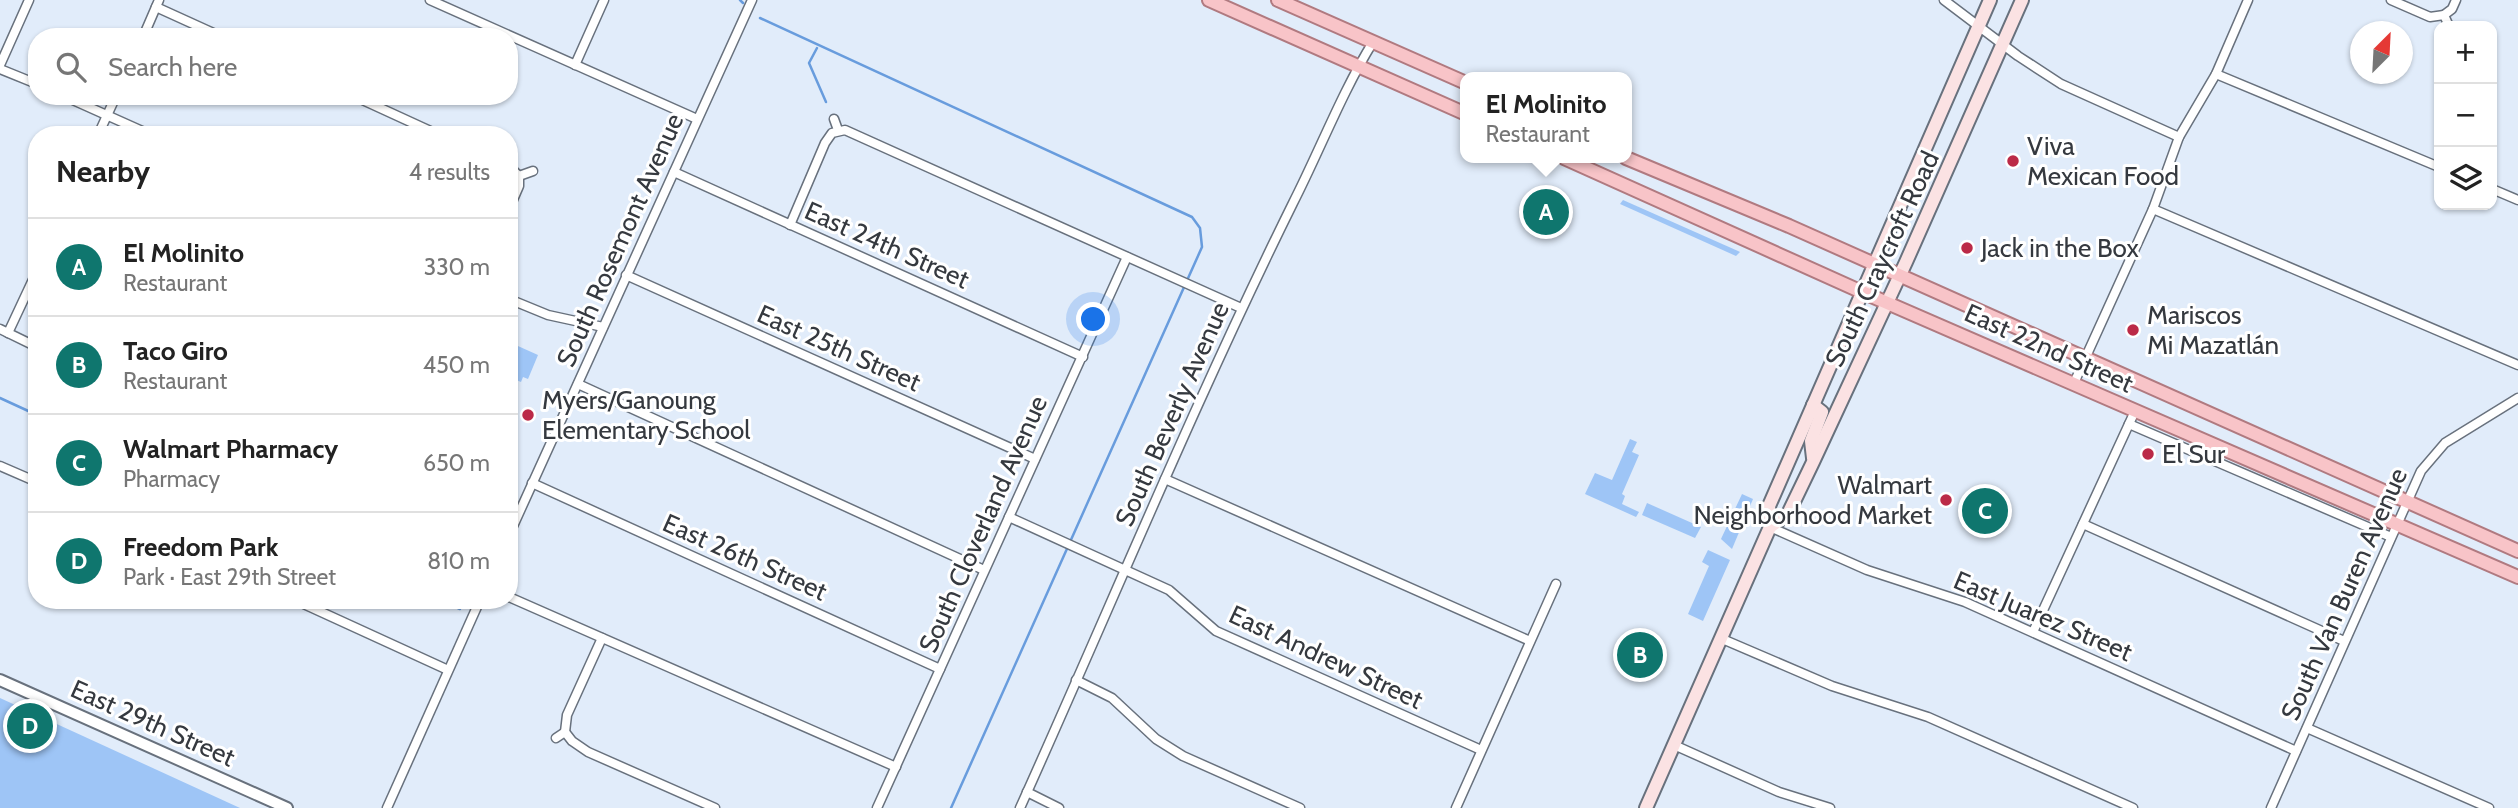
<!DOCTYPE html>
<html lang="en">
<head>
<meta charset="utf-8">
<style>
  body { margin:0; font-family:Cabin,sans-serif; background:#f6f6f6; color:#222 }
  .controls { position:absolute; right:21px; top:21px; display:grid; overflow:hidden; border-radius:14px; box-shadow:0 2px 5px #0004 }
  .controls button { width:63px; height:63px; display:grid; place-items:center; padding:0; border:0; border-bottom:2px solid #e0e0e0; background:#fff; color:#222; font:35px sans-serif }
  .compass { position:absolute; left:2350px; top:21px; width:63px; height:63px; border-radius:50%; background:#fff; box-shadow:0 2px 5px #0004; rotate:24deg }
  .you { position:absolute; left:1094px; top:320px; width:24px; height:24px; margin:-18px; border:5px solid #fff; border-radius:50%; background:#1a73e8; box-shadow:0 0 0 10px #1a73e833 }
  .badge { display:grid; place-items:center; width:46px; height:46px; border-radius:50%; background:#0f766e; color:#fff; font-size:23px; font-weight:700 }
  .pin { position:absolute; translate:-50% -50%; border:4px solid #fff; box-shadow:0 2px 7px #0006 }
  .popup { position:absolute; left:1460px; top:72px; width:172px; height:91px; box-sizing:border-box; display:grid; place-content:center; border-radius:14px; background:#fff; filter:drop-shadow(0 2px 5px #0005); font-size:23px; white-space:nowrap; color:#767676 }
  .popup b { font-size:26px; color:#222 }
  .popup::after { content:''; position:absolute; left:50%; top:100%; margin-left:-14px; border:14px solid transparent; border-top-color:#fff }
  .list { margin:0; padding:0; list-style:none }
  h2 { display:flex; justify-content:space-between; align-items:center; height:91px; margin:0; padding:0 28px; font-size:30px }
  h2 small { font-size:23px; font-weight:400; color:#767676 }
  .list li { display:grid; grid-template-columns:46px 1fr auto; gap:21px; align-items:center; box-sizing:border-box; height:98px; padding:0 28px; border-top:2px solid #e0e0e0 }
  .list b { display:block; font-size:26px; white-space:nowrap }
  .list p { margin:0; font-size:23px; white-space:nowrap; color:#767676 }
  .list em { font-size:23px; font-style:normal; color:#767676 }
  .icon { flex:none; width:38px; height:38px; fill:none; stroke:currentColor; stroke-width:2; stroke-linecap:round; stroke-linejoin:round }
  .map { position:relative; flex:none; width:2518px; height:808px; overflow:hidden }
  .search { position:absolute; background:#fff; box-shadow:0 2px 5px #0004; left:28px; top:28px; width:490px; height:77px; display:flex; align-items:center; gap:18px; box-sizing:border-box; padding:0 24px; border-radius:28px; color:#767676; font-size:26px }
  .panel { position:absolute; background:#fff; box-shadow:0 2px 5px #0004; left:28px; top:126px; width:490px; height:483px; border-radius:28px }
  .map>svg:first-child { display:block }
  .green { fill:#9ec5f6 }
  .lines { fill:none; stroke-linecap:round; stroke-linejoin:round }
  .stream { stroke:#689cdd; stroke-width:2.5 }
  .minor-casing { stroke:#68717d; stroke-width:11 }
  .tertiary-casing { stroke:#68717d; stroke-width:14 }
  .secondary-casing { stroke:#68717d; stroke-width:16 }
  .primary-casing { stroke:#b07a80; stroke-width:16 }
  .minor { stroke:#fff; stroke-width:8 }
  .tertiary { stroke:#fff; stroke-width:10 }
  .secondary { stroke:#fbe2e3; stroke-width:12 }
  .primary { stroke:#f8c4c8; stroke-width:12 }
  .poi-dot { fill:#bb2a47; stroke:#fff; stroke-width:2.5 }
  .labels { text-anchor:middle; stroke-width:6; stroke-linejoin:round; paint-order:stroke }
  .poi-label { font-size:26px; fill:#35393f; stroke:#fff; text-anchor:start }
  .street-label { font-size:26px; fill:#35393f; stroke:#fff }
</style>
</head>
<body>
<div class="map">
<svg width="2518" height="808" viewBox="0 0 2518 808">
  <rect width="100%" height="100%" fill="#e1ecfa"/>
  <g class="green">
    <path d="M1623,200l115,51 2,1 -4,4 -116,-52z"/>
    <path d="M509,342l29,13 -10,24 -5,-2 -2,5 -12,-5z"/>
    <path d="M1630,439l7,3 -5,10 7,3 -17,39 3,2 -3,8 17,8 -3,5 -51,-23 10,-21 17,7z"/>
    <path d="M1742,494l11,5 -21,50 -11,-10z"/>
    <path d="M1647,503l54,24 -6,11 -53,-23z"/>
    <path d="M1708,550l22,10 -27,61 -15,-7 21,-48 -7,-4z"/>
    <path d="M0,698l240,110h-240z"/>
  </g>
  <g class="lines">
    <g class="stream">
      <path d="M740,0l3,3"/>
      <path d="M760,18l432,199 8,11 2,19 -251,561"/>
      <path d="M817,48l-8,15 17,39"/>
      <path d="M0,398l37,17"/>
      <path d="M440,600l20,9"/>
    </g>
    <g class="minor-casing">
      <g id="minor">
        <path d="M430,0l267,119"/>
        <path d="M1944,0l74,56 43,28 118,53"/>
        <path d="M2391,0l39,17 14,-2"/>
        <path d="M156,7l66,30"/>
        <path d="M2448,24l-4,-9 8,-6 4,-9"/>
        <path d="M143,37l16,-37"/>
        <path d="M0,65l29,-65"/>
        <path d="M575,65l29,-65"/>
        <path d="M0,69l37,15"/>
        <path d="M2216,74l223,93"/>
        <path d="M64,96l87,39"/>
        <path d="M354,96l85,39"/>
        <path d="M834,119l4,11"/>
        <path d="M98,135l18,-39"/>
        <path d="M509,166l10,10"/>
        <path d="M674,172l409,185"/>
        <path d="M519,176l14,-5"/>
        <path d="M2492,189l26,11"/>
        <path d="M509,209l10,-23v-10"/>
        <path d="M2153,209l365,156"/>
        <path d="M790,225l35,-82 7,-10 13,-3 396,178"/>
        <path d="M626,275l409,184"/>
        <path d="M509,299l39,16 55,12"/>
        <path d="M0,329l37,18"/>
        <path d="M8,333l29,-62"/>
        <path d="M2074,383l79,-174 26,-72 37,-63 32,-74"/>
        <path d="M578,384l406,186"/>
        <path d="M2129,424l262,113"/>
        <path d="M0,466l37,16"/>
        <path d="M1165,479l365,162"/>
        <path d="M532,483l408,186"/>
        <path d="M1009,517l160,73 47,41 265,119"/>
        <path d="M2083,524l261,117"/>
        <path d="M1770,527l97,43 98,32 331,149"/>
        <path d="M509,535l243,-535"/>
        <path d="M509,597l387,170"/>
        <path d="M295,600l153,70"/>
        <path d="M2033,632l102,-221"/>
        <path d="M1720,638l112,48 96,31 205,91"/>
        <path d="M1076,680l36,18 44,41 27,17 117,52"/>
        <path d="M2307,728l182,80"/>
        <path d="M565,732l7,9 16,11 127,56"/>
        <path d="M565,732l2,-17 35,-77"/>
        <path d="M556,738l9,-6"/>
        <path d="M1674,745l105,47 51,16"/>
        <path d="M1027,792l32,16"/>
        <path d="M387,808l93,-208"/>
        <path d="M877,808l250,-551"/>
        <path d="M1020,808c91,-202 175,-407 273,-605 27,-53 49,-111 80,-161"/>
        <path d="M1456,808l100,-224"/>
        <path d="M2271,808l150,-337 24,-28 73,-45"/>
      </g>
    </g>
    <g class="tertiary-casing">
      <path id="tertiary" d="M0,680l287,128"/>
    </g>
    <g class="secondary-casing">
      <g id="secondary">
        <path d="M1813,458l-2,-17 11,-29 -9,-7"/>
        <path d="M1770,527l18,-13 25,-52 93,-200 116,-262"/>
        <path d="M1646,808l124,-281 -1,-21 221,-506"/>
      </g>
    </g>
    <g class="primary-casing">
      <g id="primary">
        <path d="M1209,0l257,114"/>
        <path d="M1278,0l188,83"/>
        <path d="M1564,158l298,134 656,285"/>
        <path d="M1626,158l163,68 729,325"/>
      </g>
    </g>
    <use href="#minor" class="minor"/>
    <use href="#tertiary" class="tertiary"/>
    <use href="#secondary" class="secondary"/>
    <use href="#primary" class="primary"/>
  </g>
  <g class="poi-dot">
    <circle cx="2013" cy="161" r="7"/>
    <circle cx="1967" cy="248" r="7"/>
    <circle cx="2133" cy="330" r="7"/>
    <circle cx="528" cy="415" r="7"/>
    <circle cx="2148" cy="454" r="7"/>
    <circle cx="1946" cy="500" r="7"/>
  </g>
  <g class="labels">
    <g class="poi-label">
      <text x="2027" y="155">Viva<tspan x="2027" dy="30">Mexican Food</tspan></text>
      <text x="1981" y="257">Jack in the Box</text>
      <text x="2147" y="324">Mariscos<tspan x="2147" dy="30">Mi Mazatlán</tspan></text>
      <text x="542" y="409">Myers/Ganoung<tspan x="542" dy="30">Elementary School</tspan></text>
      <text x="2162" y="463">El Sur</text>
      <text x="1932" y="494" text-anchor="end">Walmart<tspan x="1932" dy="30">Neighborhood Market</tspan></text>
    </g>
    <g class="street-label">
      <text transform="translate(620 240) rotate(-66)" y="9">South Rosemont Avenue</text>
      <text transform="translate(887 245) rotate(24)" y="9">East 24th Street</text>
      <text transform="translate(1882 259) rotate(-65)" y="9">South Craycroft Road</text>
      <text transform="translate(839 348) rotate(24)" y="9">East 25th Street</text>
      <text transform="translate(2049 348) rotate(24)" y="9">East 22nd Street</text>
      <text transform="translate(1172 414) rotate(-66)" y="9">South Beverly Avenue</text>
      <text transform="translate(983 524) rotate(-66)" y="9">South Cloverland Avenue</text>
      <text transform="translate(745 557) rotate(24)" y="9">East 26th Street</text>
      <text transform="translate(2344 594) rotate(-66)" y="9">South Van Buren Avenue</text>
      <text transform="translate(2043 616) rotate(23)" y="9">East Juarez Street</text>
      <text transform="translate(1326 657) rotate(25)" y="9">East Andrew Street</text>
      <text transform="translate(153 723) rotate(24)" y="9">East 29th Street</text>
    </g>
  </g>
</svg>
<div class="controls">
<button>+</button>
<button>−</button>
<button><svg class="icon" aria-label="layers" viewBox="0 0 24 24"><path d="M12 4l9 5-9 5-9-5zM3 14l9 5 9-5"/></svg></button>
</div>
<svg class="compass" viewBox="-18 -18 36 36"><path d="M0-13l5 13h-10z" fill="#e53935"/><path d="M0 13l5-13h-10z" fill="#767676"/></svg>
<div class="you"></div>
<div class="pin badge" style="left:1546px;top:212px">A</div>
<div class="popup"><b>El Molinito</b>Restaurant</div>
<div class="pin badge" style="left:1640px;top:655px">B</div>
<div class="pin badge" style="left:1985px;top:511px">C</div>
<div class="pin badge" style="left:30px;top:726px">D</div>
<div class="search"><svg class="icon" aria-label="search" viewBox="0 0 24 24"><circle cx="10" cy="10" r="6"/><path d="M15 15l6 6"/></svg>Search here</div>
<section class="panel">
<h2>Nearby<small>4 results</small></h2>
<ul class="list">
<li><span class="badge">A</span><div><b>El Molinito</b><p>Restaurant</p></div><em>330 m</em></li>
<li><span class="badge">B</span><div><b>Taco Giro</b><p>Restaurant</p></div><em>450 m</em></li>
<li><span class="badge">C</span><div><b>Walmart Pharmacy</b><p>Pharmacy</p></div><em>650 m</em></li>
<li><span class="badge">D</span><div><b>Freedom Park</b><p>Park · East 29th Street</p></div><em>810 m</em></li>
</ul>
</section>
</div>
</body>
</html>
